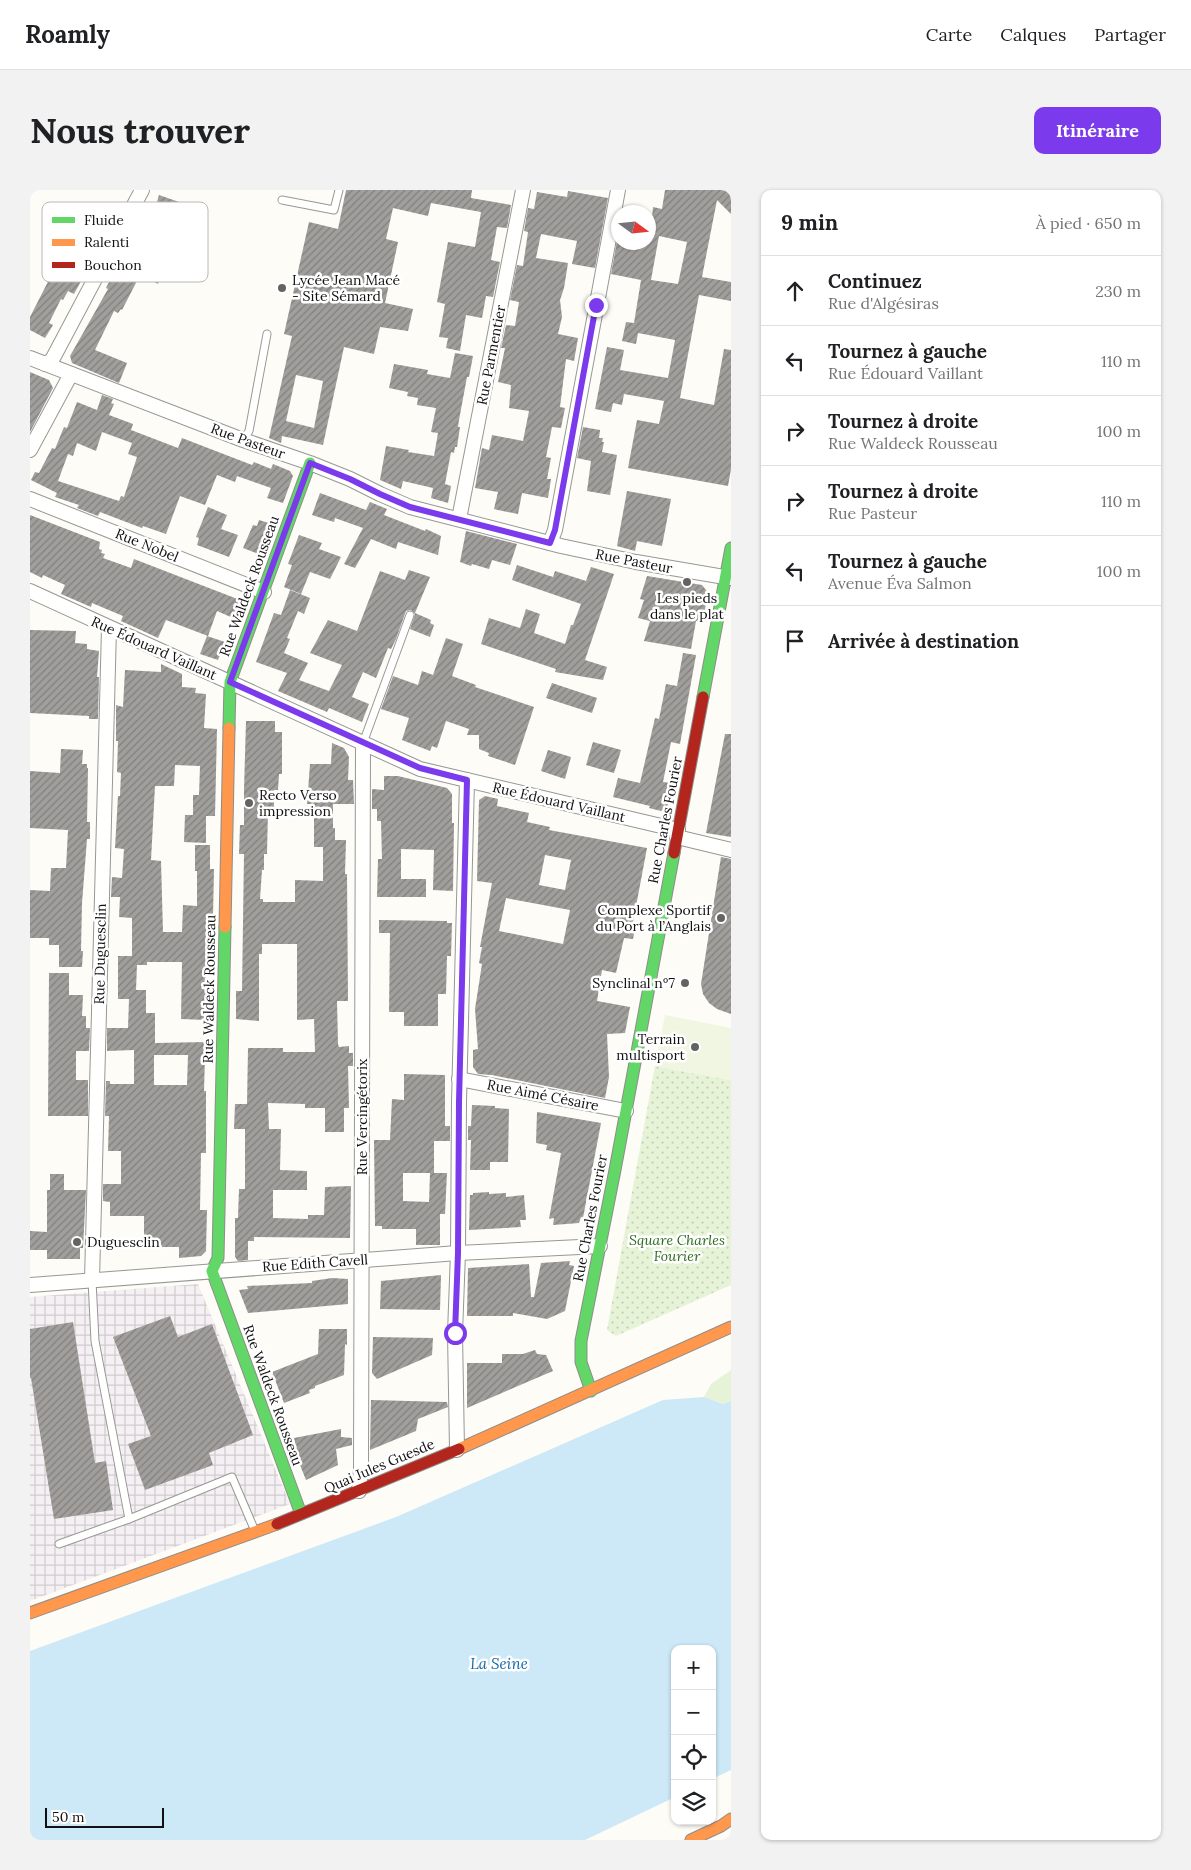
<!DOCTYPE html>
<html lang="fr">
<head>
<meta charset="utf-8">
<style>
  body { margin:0; font-family:Lora,serif; background:#f2f2f2; color:#202124 }
  .controls { position:absolute; right:15px; bottom:15px; display:grid; overflow:hidden; border-radius:10px; box-shadow:0 1px 4px #0004 }
  .controls button { width:45px; height:45px; display:grid; place-items:center; padding:0; border:0; border-bottom:1px solid #e0e0e0; background:#fff; color:#202124; font:25px sans-serif }
  .compass { position:absolute; left:581px; top:15px; width:45px; height:45px; border-radius:50%; background:#fff; box-shadow:0 1px 4px #0004; rotate:105deg }
  .scale { position:absolute; left:15px; bottom:12px; width:119px; box-sizing:border-box; padding-left:5px; border:2px solid #111; border-top:0; font-size:14px; line-height:18px; white-space:nowrap; color:#111; -webkit-text-stroke:4px #fff; paint-order:stroke }
  .stop { position:absolute; width:15px; height:15px; margin:-11px; border:4px solid #7c3aed; border-radius:50%; background:#fff }
  .stop.end { background:#7c3aed; border-color:#fff; box-shadow:0 1px 5px #0008 }
  .list { margin:0; padding:0; list-style:none }
  h2 { display:flex; justify-content:space-between; align-items:center; height:65px; margin:0; padding:0 20px; font-size:21px }
  h2 small { font-size:16px; font-weight:400; color:#757577 }
  .list li { display:grid; grid-template-columns:32px 1fr auto; gap:15px; align-items:center; box-sizing:border-box; height:70px; padding:0 20px; border-top:1px solid #e0e0e0 }
  .list b { display:block; font-size:19px; white-space:nowrap }
  .list p { margin:0; font-size:16px; white-space:nowrap; color:#757577 }
  .list em { font-size:16px; font-style:normal; color:#757577 }
  .icon { flex:none; width:28px; height:28px; fill:none; stroke:currentColor; stroke-width:2; stroke-linecap:round; stroke-linejoin:round }
  .map { position:relative; flex:none; width:701px; height:1650px; overflow:hidden; border-radius:10px }
  header { display:flex; align-items:center; gap:30px; box-sizing:border-box; height:70px; padding:0 25px; background:#fff; border-bottom:1px solid #e0e0e0 }
  header strong { font-size:24px }
  nav { display:flex; gap:28px; margin-inline-start:auto; font-size:18px }
  .intro { display:flex; align-items:center; justify-content:space-between; box-sizing:border-box; height:120px; padding:0 30px }
  h1 { margin:0; font-size:35px }
  .button { padding:12px 22px; border-radius:10px; background:#7c3aed; color:#fff; font-size:18px; font-weight:700 }
  main { display:flex; gap:30px; padding:0 30px }
  aside { flex:1; background:#fff; border-radius:10px; box-shadow:0 1px 4px #0004 }
  .map>svg:first-child { display:block }
  .industrial { fill:url(#industrial-grid) }
  .grass { fill:#e7f3d7 }
  .park { fill:url(#park-dots) }
  .pitch { fill:#f0f6e1 }
  .water { fill:#cde8f7 }
  .building { fill:url(#building-hatch); fill-rule:evenodd }
  .lines { fill:none; stroke-linecap:round; stroke-linejoin:round }
  .lane-casing { stroke:#979795; stroke-width:9 }
  .street-casing { stroke:#979795; stroke-width:16 }
  .fast-casing { stroke:#8e8d8b; stroke-width:13 }
  .slow-casing { stroke:#8e8d8b; stroke-width:13 }
  .jam-casing { stroke:#8e8d8b; stroke-width:13 }
  .lane { stroke:#fffffe; stroke-width:7 }
  .street { stroke:#fffffe; stroke-width:14 }
  .fast { stroke:#63d668; stroke-width:11 }
  .slow { stroke:#ff974d; stroke-width:11 }
  .jam { stroke:#b3261e; stroke-width:11 }
  .route { stroke:#7c3aed; stroke-width:6 }
  .poi-dot { fill:#646362; stroke:#fff; stroke-width:2 }
  .labels { text-anchor:middle; stroke-width:5; stroke-linejoin:round; paint-order:stroke }
  .poi-label { font-size:14px; fill:#111; stroke:#fff; text-anchor:start }
  .street-label { font-size:14px; fill:#111; stroke:#fff }
  .park-label { font-size:14px; font-style:italic; fill:#2f6b1f; stroke:#fff }
  .water-label { font-size:15px; font-style:italic; fill:#1768a6; stroke:#fff }
  .key { fill:#fff; stroke:#b8b8b8; stroke-width:1 }
  .key-label { font-size:14px; fill:#111 }
</style>
</head>
<body>
<header>
<strong>Roamly</strong>
<nav><a>Carte</a><a>Calques</a><a>Partager</a></nav>
</header>
<div class="intro"><h1>Nous trouver</h1><a class="button">Itinéraire</a></div>
<main>
<div class="map">
<svg width="701" height="1650" viewBox="0 0 701 1650">
  <defs>
    <pattern id="industrial-grid" width="8" height="8" patternUnits="userSpaceOnUse" patternTransform="scale(1.25)"><rect width="8" height="8" fill="#f5f0f3"/><path d="M0 4h8M4 0v8" fill="none" stroke="#d1cdcf"/></pattern>
    <pattern id="park-dots" width="8" height="8" patternUnits="userSpaceOnUse" patternTransform="scale(1.25)"><rect width="8" height="8" fill="#e7f3d7"/><path d="M2 2h.1M6 6h.1" fill="none" stroke="#c5cfb8" stroke-width="1.8" stroke-linecap="round"/></pattern>
    <pattern id="building-hatch" width="6" height="6" patternUnits="userSpaceOnUse" patternTransform="scale(1.25)"><rect width="6" height="6" fill="#a19f9c"/><path d="M-1 1l2-2M0 6l6-6M5 7l2-2" fill="none" stroke="#82807e"/></pattern>
  </defs>
  <rect width="100%" height="100%" fill="#fdfcf7"/>
  <path class="industrial" d="M168,1094l92,220 -260,97v-304z"/>
  <path class="grass" d="M701,1180v31l-8,3 -19,-7 7,-13z"/>
  <path class="park" d="M625,876l76,14v205l-115,51 -9,-6z"/>
  <path class="pitch" d="M635,825l66,13v52l-76,-14z"/>
  <path class="water" d="M674,1207l19,7 8,-3v369l-19,9v-130h-37v148l-90,43h-555v-189l366,-134 267,-117z"/>
  <g class="building">
    <path d="M316,0h126l-1,8 40,7 -4,23 -10,-1 -6,33 9,2 -7,35 -7,-1 -4,22 -16,-3 -6,36 -14,-3 2,-10 -9,-1 6,-33 -8,-2 11,-60 27,5 6,-35 -50,-9 -3,13 -35,-8 -7,31 12,3 -13,61 28,6 -5,22 -28,-4 -6,27 -30,-7 -21,98 -41,-9 -1,7 -12,-5 23,-102 -8,-2 25,-112 29,7zM266,185l27,6 -9,47 -28,-7z"/>
    <path d="M635,0h66v24l-14,-14 -15,77 29,5v19l-32,-6 -19,103 34,7 10,-56 7,1v119l-3,17 -100,-18 9,-48 22,4 5,-23 -40,-7 -2,11 -9,-2 -2,9 -16,-3 12,-62 17,3 -4,20 48,8 7,-38 -37,-7 -2,11 -14,-3 4,-19 8,1 7,-43 -30,-6 7,-39v7h30v-26l4,1 1,-10 9,2zM629,46l28,6 -9,42 -27,-4z"/>
    <path d="M538,1l40,7 -13,70 -23,-4 5,-23 -36,-7 -5,24 32,5 -4,25 -4,12 2,17 -4,17 20,4 -4,23 -8,-2 -6,48 5,1 -4,20 -9,-1 -6,30 5,1 -4,21h4l-3,19 -26,-5 -4,21 -20,-4 -4,-1 4,-17 -23,-4 7,-40 7,2 3,-15 31,6 6,-30 -20,-3 2,-23 -13,-3 7,-34h-4l5,-23 9,1 4,-24 -9,-2 7,-35 6,1 5,-34 -4,-1 4,-23 6,1 3,-17 30,5z"/>
    <path d="M129,5l20,7 -8,23 4,2 -17,57 -10,-6 -2,3 -7,-4 -17,33 -1,-1 -3,4 -4,-2 -19,39 32,13 -8,20 -47,-20 -2,-7 38,-67 -2,-1 4,-8 37,-67 6,3z"/>
    <path d="M55,23l26,13 -37,68 -6,-3 -5,9 -2,-1 -12,24 4,2 -8,13 -15,-8v-13l27,-53 5,3 14,-26 -19,-10z"/>
    <path d="M425,163l18,3 -4,21h-2l-8,43 -1,7h2l-3,20h-2l-1,6 -3,-1 -6,32 6,2 -3,17 -17,-5 2,-10 -30,-7 -2,8 -21,-9 6,-34 23,4 -1,2 26,4 4,-23 -7,-1 5,-24 -19,-3 1,-7 -11,-2 1,-4 -19,-4 5,-24 34,6 -1,4 23,4z"/>
    <path d="M0,182l19,8 4,8 -23,44z"/>
    <path d="M72,205l11,4 -2,4 3,1 -5,11 24,9 -2,6 47,18 4,-10 70,27 2,-3 17,7 2,-5 17,7 3,5 -10,27 -16,-5 4,-10 -34,-12 -2,6 -18,-7 -12,30 -25,-9 -14,38 -23,-8 -1,2 -42,-16 -2,4 -21,-8 2,-3 -24,-8 2,-4 -26,-13 4,-8 4,1 13,-25 3,1 9,-22 3,1 10,-26 20,8zM72,242l30,11 -4,11 9,3 -13,40 -3,-1 -2,5 -61,-20 10,-27 5,2 4,-13 19,8z"/>
    <path d="M553,237l17,3 -1,8h4l-1,4h2l-2,10 15,3 -7,40 -23,-4 4,-30 -14,-3z"/>
    <path d="M597,301l44,8 -9,47 -25,-5 -2,10 -18,-5z"/>
    <path d="M290,303l46,17 4,-8 17,7 -3,6 41,16 1,-2 15,7 -3,19 -40,-13 -2,7 -25,-10 -16,29 -11,-4 19,-36 -28,-10 -1,4 -22,-7z"/>
    <path d="M178,317l19,8 -6,14 17,6 -9,22 -32,-12 2,-7 -3,-1z"/>
    <path d="M0,325l70,27 -1,7 3,1 -1,3 4,1 -2,4 28,10 3,-9 106,41 -7,18 -16,-7 -9,25 -42,-16 -8,18 -37,-17 2,-5 -31,-13 -1,4 -30,-13 4,-9 -22,-10 -1,3 -12,-6z"/>
    <path d="M229,330l13,4 -11,31 -18,-7 10,-23 4,1z"/>
    <path d="M436,341l51,13 -7,21 -18,-5 -3,9 -17,-5 -1,2 -11,-4z"/>
    <path d="M269,345l23,8 -3,6 22,8 -11,22 -20,-7 -9,22 -17,-7 8,-22 -4,-1z"/>
    <path d="M487,375l36,12 2,-6 31,10 5,-14 23,7 -29,86 22,7 -4,13 -48,-8 1,-3 -75,-25 8,-26 31,10 6,-19 14,5 -6,19 31,11 6,-19h2l8,-21 -69,-24z"/>
    <path d="M379,380l21,7 -15,36 16,7 -1,3 4,2 -4,12 -20,-8 5,-15 -4,-4 -5,1 -10,28 -5,10 -3,-1 -12,30 -13,-6 -11,25 17,7 -7,18 -33,-14 -2,4 -49,-21 9,-18 -31,-11 18,-49 7,2 9,-25 20,8 -6,16 -6,-3 -11,27 3,1 -6,14 24,10 -9,17 30,11 13,-26 -32,-12 18,-33 29,11 23,-60 25,9z"/>
    <path d="M617,386l55,9 8,10 -1,9 -3,-1 -3,19 -7,-1 -5,28 -47,-8 6,-20 -12,-3 6,-18 -4,-1z"/>
    <path d="M0,440l46,1 -1,12 12,1v5l12,2 -2,26h2l-1,42h-9v-3l-59,-3z"/>
    <path d="M177,446l18,6 -7,18 -18,-6z"/>
    <path d="M416,448l17,6 -11,32 24,9 -1,2 59,20 -19,58 -27,-9 1,-3 -10,-4v-14h-12l2,-6 -23,-8 -9,27 -5,-2 -2,5 -28,-11 7,-22 -28,-9 12,-33 25,9 4,-14 11,4z"/>
    <path d="M653,463l13,2 -16,89 -9,-2 -8,40 9,1 -4,22 -7,6 -12,-3 1,-2 -37,-9 5,-19 22,5 15,-65 4,1 7,-35 11,2z"/>
    <path d="M131,474l21,10v13l14,1 -1,5 11,1 -2,34 13,1 -2,87h-9v27l-22,-1 1,-27h8v-20h6l1,-29 -25,-1 -1,21h-19l-4,74 10,1 2,71h19l1,-27 14,1v-35h-2v-26h15v24h4l-2,94h-6v57l-25,-1 1,-57h-35v3h-10l-1,25h10v23h9v30l52,-1v14h-2l-1,35h2v62h-5l-1,57h7l-1,41 -5,5 -22,2v-11h-35v-31h-34v-14l-7,-1v-17h18v-33h-13l1,-35h-4l1,-35h4v3h24v-34l-27,1v-23h21l1,-29h-11v-43h14v-38l-13,-1 1,-20h-9l1,-20 10,1 2,-29 -9,-1 3,-52h2l1,-23 -4,-1 1,-31h-2v-36l7,2 2,-37 36,2zM124,865h34l-1,30h-33z"/>
    <path d="M522,493l45,15 -5,15 -46,-15z"/>
    <path d="M216,531h29v11h7v42h-3l-1,16h-4v21h-6l-1,43h-3v16h-2l-2,29h3v3h32v-22l28,1v-34h-9v-43h-7l3,-40h21l1,-21 12,5 5,9 -1,23h5l1,24h-21v24h2v12h11l-1,34h2l1,127h-11l1,43 1,3 10,-1v7h4v13h-5l1,42h-5v24h-19v-24h-20v-4l-37,-1 1,26h12l-1,41 27,1v19h-34v28l35,1v-4h16l1,-28 26,-1 -1,52 -96,-1v4h-6v19l-10,1 -3,-4v-39h3l1,-29h6v-60h-11l1,-25h12l1,-56h35v4h32l-1,-33 -17,1v-76h-35v10h-3v67l-23,-2v-28h6l2,-137h-5l1,-29h4v-35z"/>
    <path d="M695,544h6v103l-25,-4z"/>
    <path d="M563,552l28,8 -7,23 -28,-8z"/>
    <path d="M31,559l22,1 -1,14h5v4h1l-1,54h3v17h-3l-5,64 -1,48h2l-1,16h-23v-22h-10v-7h-19v-48l20,1 1,-23h15l2,-38 -38,-2v-57l30,2z"/>
    <path d="M518,560l23,7 -6,22 -24,-8z"/>
    <path d="M354,586h14l49,12 5,6v29h2l-1,68 -20,-1 1,-40 -33,-1v30h25v18h-49l1,-38h4l-1,-38h-4v-12h-5v-20l12,1z"/>
    <path d="M455,606l13,3 -1,7 32,7 -2,9 23,5 -1,3 98,18 -14,74h3l-3,17 -9,-1 -8,35 -14,-3 -5,31 33,6 -5,26 -18,1 2,43 -4,21 -113,-23 -14,-1 -5,-7v-17l5,-1 -3,-40 7,-45 -3,-1 3,-16h-2l12,-64 -15,-2 2,-81zM515,665l26,5 -6,30 -26,-5zM476,708l64,12 -7,34 -64,-13z"/>
    <path d="M691,667l10,2v155l-14,-5 -8,-6 -6,-9 -2,-10z"/>
    <path d="M349,730l68,1v2h5l-1,33h-4l-1,38h-8v32h-34v-14h-15l1,-79h-11z"/>
    <path d="M19,783h20v22h14l-1,21h4v12h4l-1,23h-13v29h12v36h-40z"/>
    <path d="M374,884l41,1v51h5v15h-16v32h-31v28l26,1 1,-29h17l-2,41h-5v31h-24v-16h-34v-3h-7l-1,-86h16l2,-41 12,1z"/>
    <path d="M442,915l23,1v2l14,1 -1,53h-18v8h-20l1,-30h-3v-14h3z"/>
    <path d="M507,922l64,11 -18,95 -2,-1 -2,6 -26,2 1,-7 -5,1 12,-66 -15,-3 1,-5 -11,-2z"/>
    <path d="M20,984h14v16h22l-3,58h-3v11h-33v-9h-17v-19l17,1v-42h3z"/>
    <path d="M459,1002v2l17,-1v4l18,-2 2,25h-6l1,7 -52,3 1,-35h3v-2z"/>
    <path d="M540,1071l-1,4 5,1 -9,45 -18,8 -34,-6v3h-46l1,-48 61,-4 2,33h3l7,-34z"/>
    <path d="M411,1085l-1,35 -60,-1 1,-28z"/>
    <path d="M302,1088l16,1v25l-100,9 -9,-23 9,-1 -1,-3 65,-3v-2z"/>
    <path d="M140,1126l8,21 34,-13 41,111 -44,18 4,12 -68,25 -17,-46 23,-8 -38,-99z"/>
    <path d="M43,1132l22,141 11,-2 7,49 -59,9 -23,-141h-1v-49z"/>
    <path d="M289,1139h28v16l-2,-1 -1,31 -29,11v2l-6,2 1,3 -26,10 -12,-31 46,-18z"/>
    <path d="M343,1147l60,1 -1,17 -55,24 -5,-6z"/>
    <path d="M505,1160l2,4 9,1 7,16 -86,37v-45h35v-9h21z"/>
    <path d="M341,1210l76,2 1,5 -30,12 -2,12 -46,19z"/>
    <path d="M311,1239v8l11,1v7l-16,4 2,16 -32,15 -6,-15 -6,-27z"/>
  </g>
  <g class="lines">
    <g class="lane-casing">
      <g id="lane">
        <path d="M252,10l52,10 5,-20"/>
        <path d="M213,250l6,-9 18,-97"/>
        <path d="M333,553l47,-128"/>
        <path d="M62,1090l3,61 34,178 103,-42 23,54"/>
        <path d="M29,1354l70,-25"/>
      </g>
    </g>
    <g class="street-casing">
      <g id="street">
        <path d="M0,168l213,82 67,23 40,16 30,15 30,13 151,39 75,16 95,16"/>
        <path d="M15,174l7,-4 90,-170"/>
        <path d="M0,260l41,-76"/>
        <path d="M0,309l234,93"/>
        <path d="M429,329l64,-329"/>
        <path d="M520,353l5,-13 63,-340"/>
        <path d="M0,401l390,178 258,61"/>
        <path d="M647,647l54,13"/>
        <path d="M429,889l167,32"/>
        <path d="M62,1090l17,-652"/>
        <path d="M0,1095l428,-32 142,-7"/>
        <path d="M427,1260l-2,-117 3,-80 1,-151 8,-322"/>
        <path d="M329,1301l2,-22 2,-726"/>
      </g>
    </g>
    <g class="fast-casing">
      <g id="fast">
        <path d="M673,507l28,-149"/>
        <path d="M199,538l1,-46 80,-219"/>
        <path d="M195,737l-7,331 -6,13 89,243"/>
        <path d="M561,1201l-10,-29v-21l34,-171 59,-317"/>
      </g>
    </g>
    <g class="slow-casing">
      <g id="slow">
        <path d="M195,737l4,-199"/>
        <path d="M429,1259l272,-122"/>
        <path d="M0,1423l247,-89"/>
        <path d="M661,1650l30,-14 10,-7"/>
      </g>
    </g>
    <g class="jam-casing">
      <g id="jam">
        <path d="M644,663l29,-156"/>
        <path d="M247,1334l182,-75"/>
      </g>
    </g>
    <use href="#lane" class="lane"/>
    <use href="#street" class="street"/>
    <use href="#fast" class="fast"/>
    <use href="#slow" class="slow"/>
    <use href="#jam" class="jam"/>
  </g>
  <g class="lines">
    <path class="route" d="M425,1143l3,-80 1,-151 8,-322 -47,-12 -190,-86 80,-219 40,16 30,15 30,13 140,36 5,-13 41,-225"/>
  </g>
  <g class="poi-dot">
    <circle cx="252" cy="98" r="5"/>
    <circle cx="657" cy="392" r="5"/>
    <circle cx="219" cy="613" r="5"/>
    <circle cx="691" cy="728" r="5"/>
    <circle cx="655" cy="793" r="5"/>
    <circle cx="665" cy="857" r="5"/>
    <circle cx="47" cy="1052" r="5"/>
  </g>
  <g class="labels">
    <g class="poi-label">
      <text x="262" y="95">Lycée Jean Macé<tspan x="262" dy="16">- Site Sémard</tspan></text>
      <text x="657" y="413" text-anchor="middle">Les pieds<tspan x="657" dy="16">dans le plat</tspan></text>
      <text x="229" y="610">Recto Verso<tspan x="229" dy="16">impression</tspan></text>
      <text x="681" y="725" text-anchor="end">Complexe Sportif<tspan x="681" dy="16">du Port à l’Anglais</tspan></text>
      <text x="645" y="798" text-anchor="end">Synclinal n°7</text>
      <text x="655" y="854" text-anchor="end">Terrain<tspan x="655" dy="16">multisport</tspan></text>
      <text x="57" y="1057">Duguesclin</text>
    </g>
    <g class="street-label">
      <text transform="translate(461 165) rotate(-79)" y="5">Rue Parmentier</text>
      <text transform="translate(218 251) rotate(20)" y="5">Rue Pasteur</text>
      <text transform="translate(117 355) rotate(22)" y="5">Rue Nobel</text>
      <text transform="translate(604 371) rotate(11)" y="5">Rue Pasteur</text>
      <text transform="translate(219 396) rotate(-70)" y="5">Rue Waldeck Rousseau</text>
      <text transform="translate(124 458) rotate(24)" y="5">Rue Édouard Vaillant</text>
      <text transform="translate(529 612) rotate(13)" y="5">Rue Édouard Vaillant</text>
      <text transform="translate(635 630) rotate(-79)" y="5">Rue Charles Fourier</text>
      <text transform="translate(70 764) rotate(-89)" y="5">Rue Duguesclin</text>
      <text transform="translate(179 799) rotate(-89)" y="5">Rue Waldeck Rousseau</text>
      <text transform="translate(513 905) rotate(11)" y="5">Rue Aimé Césaire</text>
      <text transform="translate(332 927) rotate(-90)" y="5">Rue Vercingétorix</text>
      <text transform="translate(560 1028) rotate(-79)" y="5">Rue Charles Fourier</text>
      <text transform="translate(285 1073) rotate(-4)" y="5">Rue Edith Cavell</text>
      <text transform="translate(243 1205) rotate(70)" y="5">Rue Waldeck Rousseau</text>
      <text transform="translate(349 1276) rotate(-23)" y="5">Quai Jules Guesde</text>
    </g>
    <g class="park-label">
      <text x="647" y="1055">Square Charles<tspan x="647" dy="16">Fourier</tspan></text>
    </g>
    <g class="water-label">
      <text x="469" y="1479">La Seine</text>
    </g>
  </g>
  <rect x="12" y="12" width="166" height="80" rx="8" class="key"/>
  <rect x="22" y="27" width="23" height="6" fill="#63d668"/>
  <rect x="22" y="49" width="23" height="7" fill="#ff974d"/>
  <rect x="22" y="72" width="23" height="6" fill="#b3261e"/>
  <g class="key-label">
    <text x="54" y="35">Fluide</text>
    <text x="54" y="57">Ralenti</text>
    <text x="54" y="80">Bouchon</text>
  </g>
</svg>
<div class="controls">
<button>+</button>
<button>−</button>
<button><svg class="icon" aria-label="locate" viewBox="0 0 24 24"><circle cx="12" cy="12" r="6"/><path d="M12 2v4M12 18v4M2 12h4M18 12h4"/></svg></button>
<button><svg class="icon" aria-label="layers" viewBox="0 0 24 24"><path d="M12 4l9 5-9 5-9-5zM3 14l9 5 9-5"/></svg></button>
</div>
<svg class="compass" viewBox="-18 -18 36 36"><path d="M0-13l5 13h-10z" fill="#e53935"/><path d="M0 13l5-13h-10z" fill="#757577"/></svg>
<div class="scale">50 m</div>
<div class="stop" style="left:425px;top:1143px"></div>
<div class="stop end" style="left:566px;top:115px"></div>
</div>
<aside>
<h2>9 min<small>À pied · 650 m</small></h2>
<ul class="list">
<li><svg class="icon" aria-label="ahead" viewBox="0 0 24 24"><path d="M12 20V5M6 11l6-6 6 6"/></svg><div><b>Continuez</b><p>Rue d'Algésiras</p></div><em>230 m</em></li>
<li><svg class="icon" aria-label="left" viewBox="0 0 24 24"><path d="M17 20v-9H6M10 6l-5 5 5 5"/></svg><div><b>Tournez à gauche</b><p>Rue Édouard Vaillant</p></div><em>110 m</em></li>
<li><svg class="icon" aria-label="right" viewBox="0 0 24 24"><path d="M7 20v-9h11M14 6l5 5-5 5"/></svg><div><b>Tournez à droite</b><p>Rue Waldeck Rousseau</p></div><em>100 m</em></li>
<li><svg class="icon" aria-label="right" viewBox="0 0 24 24"><path d="M7 20v-9h11M14 6l5 5-5 5"/></svg><div><b>Tournez à droite</b><p>Rue Pasteur</p></div><em>110 m</em></li>
<li><svg class="icon" aria-label="left" viewBox="0 0 24 24"><path d="M17 20v-9H6M10 6l-5 5 5 5"/></svg><div><b>Tournez à gauche</b><p>Avenue Éva Salmon</p></div><em>100 m</em></li>
<li><svg class="icon" aria-label="arrive" viewBox="0 0 24 24"><path d="M6 21V4h12l-3 4 3 4H6"/></svg><div><b>Arrivée à destination</b></div></li>
</ul>
</aside>
</main>
</body>
</html>
